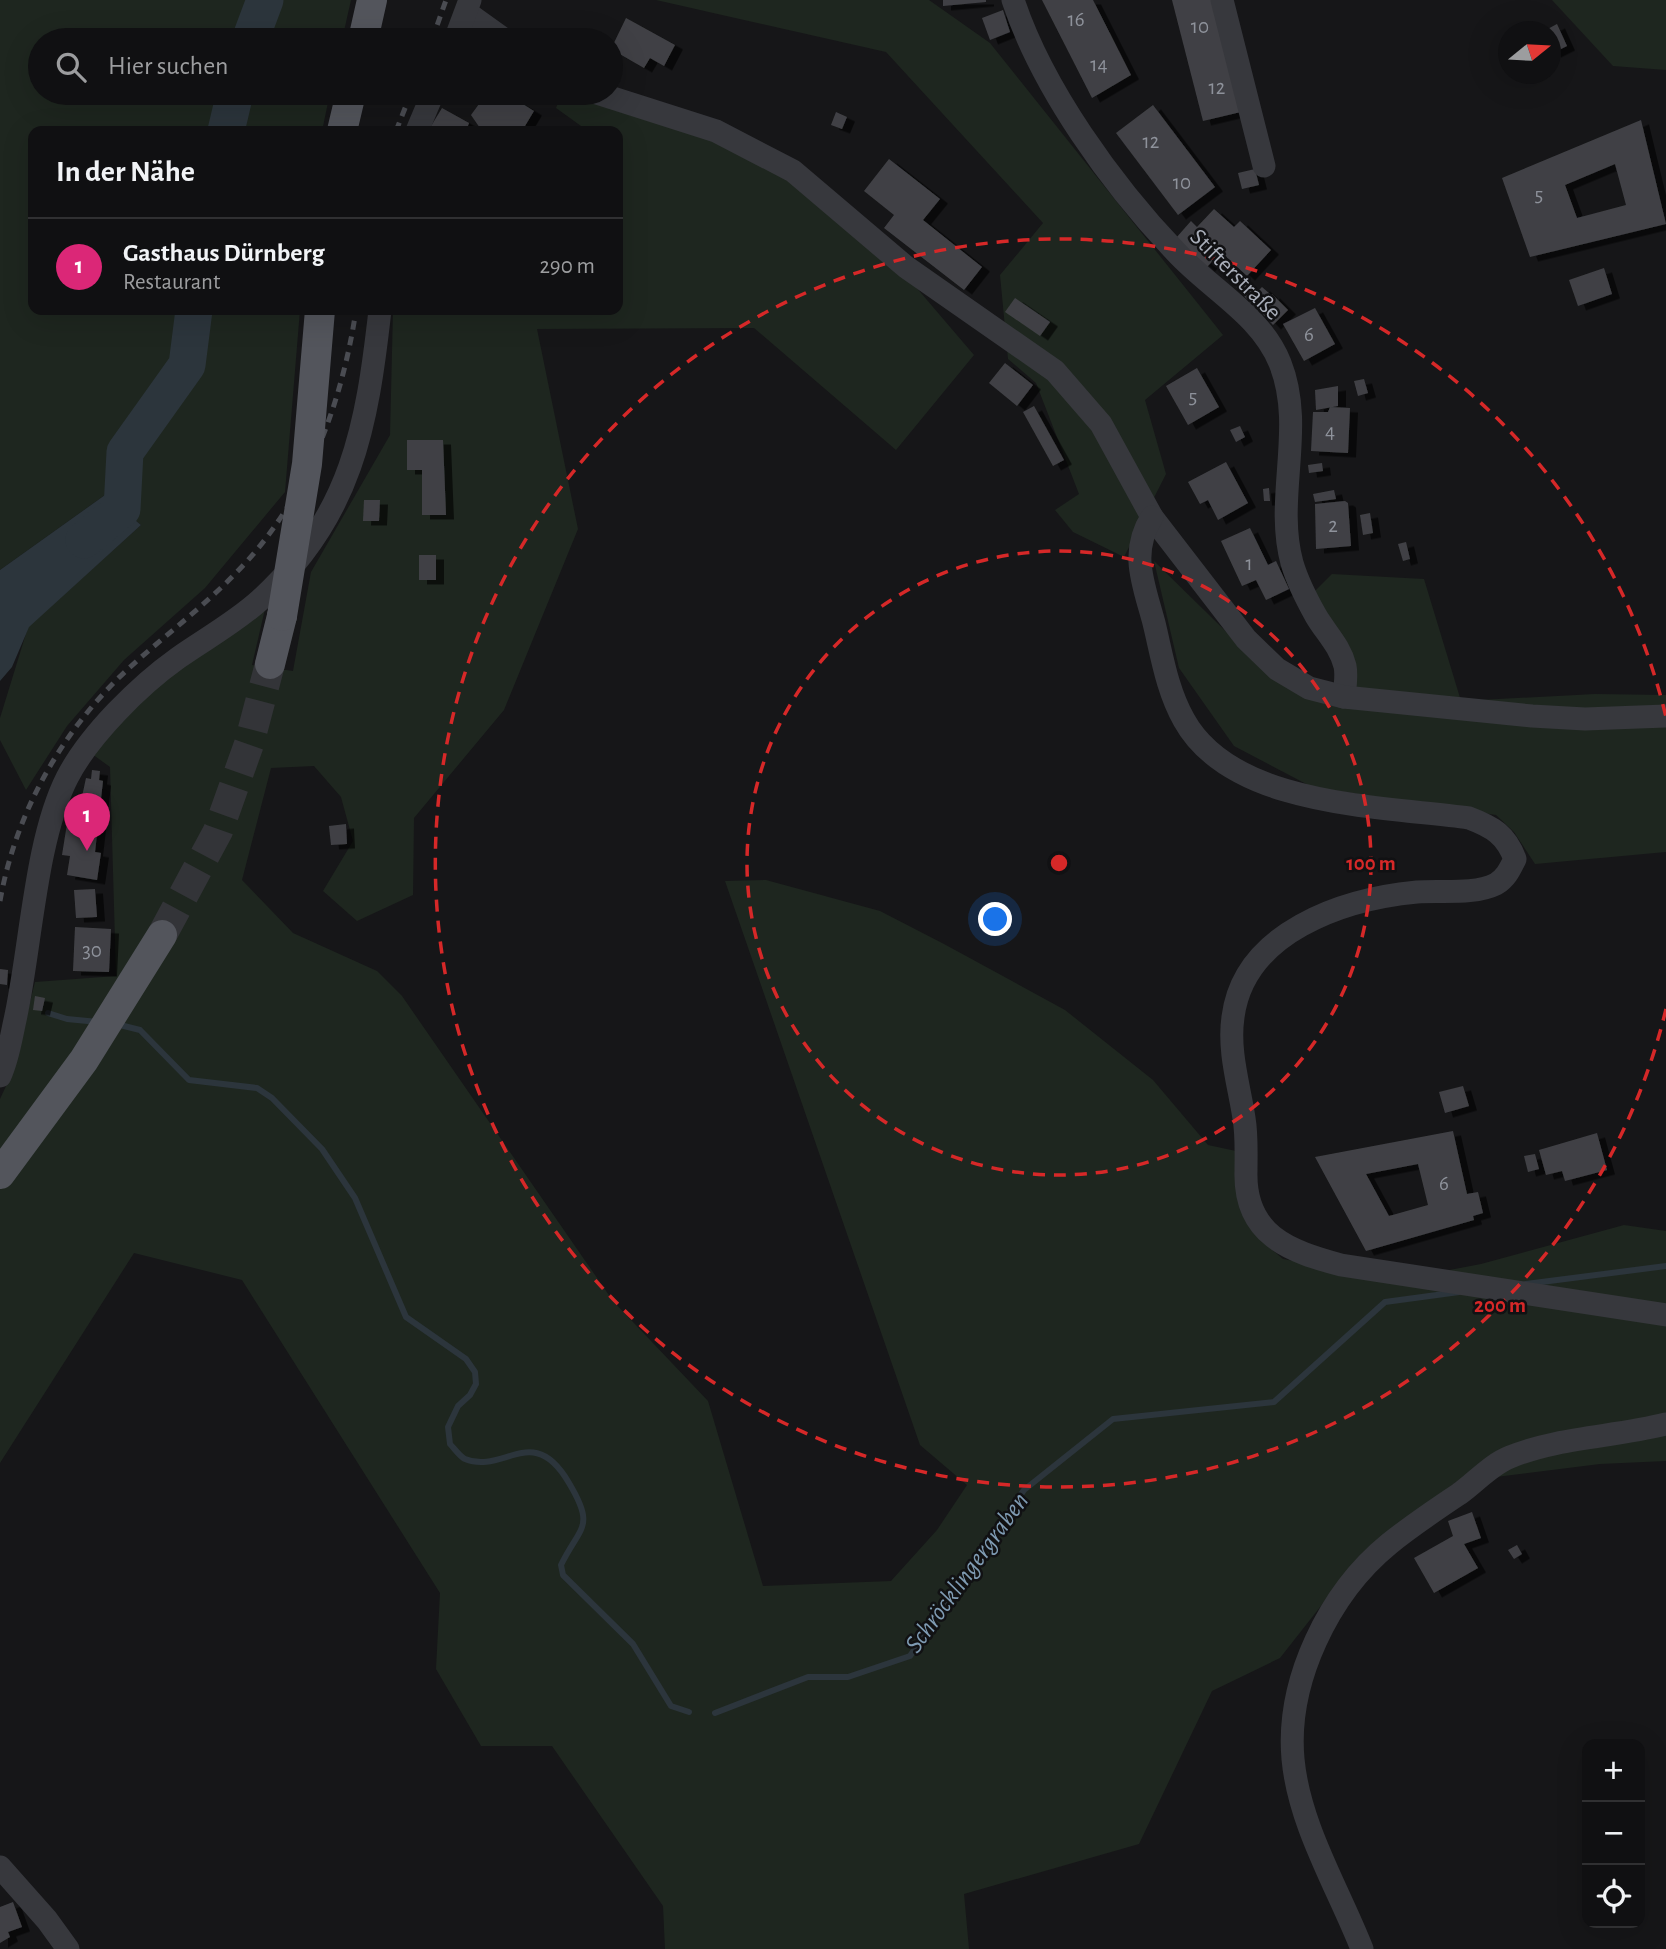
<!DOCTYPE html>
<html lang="de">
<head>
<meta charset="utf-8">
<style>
  body { margin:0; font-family:"Alegreya Sans",sans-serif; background:#19191b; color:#f1f3f6 }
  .controls { position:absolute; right:21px; bottom:21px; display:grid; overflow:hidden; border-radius:14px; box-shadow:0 7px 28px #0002 }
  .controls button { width:63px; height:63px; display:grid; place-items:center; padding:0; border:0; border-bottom:2px solid #303032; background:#101012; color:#f1f3f6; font:35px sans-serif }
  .compass { position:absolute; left:1498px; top:21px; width:63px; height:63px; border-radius:50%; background:#101012; box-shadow:0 7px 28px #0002; rotate:72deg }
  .you { position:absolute; left:996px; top:920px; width:24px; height:24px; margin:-18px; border:5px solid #fff; border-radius:50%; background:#1a73e8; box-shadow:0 0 0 10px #1a73e833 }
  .badge { display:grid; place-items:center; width:46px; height:46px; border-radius:50%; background:#db2777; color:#fff; font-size:23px; font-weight:700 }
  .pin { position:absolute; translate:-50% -58px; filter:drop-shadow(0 2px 4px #0008) }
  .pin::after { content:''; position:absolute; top:37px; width:24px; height:21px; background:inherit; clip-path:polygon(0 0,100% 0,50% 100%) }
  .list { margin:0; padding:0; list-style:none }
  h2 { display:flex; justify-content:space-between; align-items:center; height:91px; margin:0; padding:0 28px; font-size:30px }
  h2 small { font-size:23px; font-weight:400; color:#9c9d9f }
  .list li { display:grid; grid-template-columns:46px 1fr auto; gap:21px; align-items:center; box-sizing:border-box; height:98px; padding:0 28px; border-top:2px solid #303032 }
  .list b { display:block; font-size:26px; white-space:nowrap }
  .list p { margin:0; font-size:23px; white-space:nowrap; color:#9c9d9f }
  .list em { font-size:23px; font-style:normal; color:#9c9d9f }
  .icon { flex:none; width:38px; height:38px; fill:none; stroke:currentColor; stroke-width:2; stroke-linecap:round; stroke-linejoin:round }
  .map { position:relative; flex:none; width:1666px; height:1949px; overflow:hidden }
  .search { position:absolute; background:#101012; box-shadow:0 7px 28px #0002; left:28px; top:28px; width:595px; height:77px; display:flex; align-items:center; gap:18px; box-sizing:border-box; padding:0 24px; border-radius:38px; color:#9c9d9f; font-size:26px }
  .panel { position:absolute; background:#101012; box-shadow:0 7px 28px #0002; left:28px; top:126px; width:595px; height:189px; border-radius:14px }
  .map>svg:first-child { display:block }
  .green { fill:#1e261f }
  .water { fill:#2c353c }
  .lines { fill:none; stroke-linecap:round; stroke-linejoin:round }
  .stream { stroke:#2c353c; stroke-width:6 }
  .river { stroke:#2c353c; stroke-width:37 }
  .building { fill:#404145; fill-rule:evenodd; filter:url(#shadow) }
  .major-tunnel { stroke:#333438; stroke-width:30; stroke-dasharray:30 15; stroke-linecap:butt }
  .minor { stroke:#37383d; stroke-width:23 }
  .major { stroke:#53555c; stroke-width:30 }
  .rail { stroke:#4a4c52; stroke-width:5; stroke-dasharray:9 7; stroke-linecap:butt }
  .major-bridge { stroke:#53555c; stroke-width:30 }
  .ring { fill:none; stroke:#d62828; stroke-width:3.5; stroke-dasharray:12 9 }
  .labels { text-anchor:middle; stroke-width:5; stroke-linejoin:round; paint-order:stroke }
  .number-label { font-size:21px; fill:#8e929b }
  .street-label { font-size:24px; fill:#a8adb8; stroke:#111113 }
  .water-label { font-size:26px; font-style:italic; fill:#7f9bb3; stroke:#111113 }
  .centre { fill:#d62828; stroke:#111113; stroke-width:3.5 }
  .ring-label { font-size:21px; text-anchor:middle; font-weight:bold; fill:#d62828; stroke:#111113; stroke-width:5; stroke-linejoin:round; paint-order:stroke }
</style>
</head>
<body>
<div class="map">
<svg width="1666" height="1949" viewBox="0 0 1666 1949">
  <defs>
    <filter id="shadow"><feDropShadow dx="8" dy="4.5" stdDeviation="0" flood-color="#0009"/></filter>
  </defs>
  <rect width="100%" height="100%" fill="#161618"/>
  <g class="green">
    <path d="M0,0h351l-9,40h-302v53h290l-8,38h-289v179h267l-15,182 -80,96 -81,72 -57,66 -41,64 -26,-50v-22l28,-91 113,-102 -36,-30 -105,75z"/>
    <path d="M656,0h273l61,43 233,292 -78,65 21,74 -42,83 -51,-25 -18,-22 24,-16 -43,-111 -28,-24 -8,-84 43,-52 -157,-171z"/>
    <path d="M1552,0h114v70l-53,-4z"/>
    <path d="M562,93h44l181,69 87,76 100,117 -78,95 -142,-122 -217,1 41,200 -74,181 -90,108 -1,77 -56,26 -34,-30 30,-50 -12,-44 -27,-31 -43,2 -29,112 51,53 84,38 25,25 211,305 95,100 55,185 128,-5 46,-51 30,-45 -47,-40 -195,-564 41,-1 114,31 64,33 121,66 88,70 55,65 28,6 27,91 20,17 114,21 84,-16 143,-39 42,6v230l-66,3 -144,18 -95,73 -81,103 -68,33 -73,153 -175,50 5,55h-304l-2,-43 -111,-160h-71l-45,-77 4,-76 -198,-313 -108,-27 -134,210v-364l13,-28 22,-89 81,-6 -6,-209 -18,-13 52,-60 121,-85 -13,56 41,6 18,-99 79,-137 3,-125h225v-179h-30l-32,-23z"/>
    <path d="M1154,561l103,101 89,47 -33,-116 19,-19 92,5 37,122 134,-7 71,1v157l-131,12 -21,-32 -18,-17 -184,-28 -78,-41 -55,-78z"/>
  </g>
  <path class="water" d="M105,495l36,30 -112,102 -17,40 -12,14v-111z"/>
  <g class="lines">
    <g class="stream">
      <path d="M48,1013l19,6 31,3"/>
      <path d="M116,1024l24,6 49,50 68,8 15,10 50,51 33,49 51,119 60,42 9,13 1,12 -6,11 -12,11 -10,21 2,17c4,4 10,13 15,15 39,16 68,-38 104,24 27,45 11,43 -8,82l2,10 70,69 38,62 18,6"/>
      <path d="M1526,1284l140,-18"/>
      <path d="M715,1713l93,-36h40l62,-21 114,-166 89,-71 161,-17 111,-100 74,-10"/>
    </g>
    <g class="river">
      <path d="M250,40l15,-40"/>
      <path d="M226,131l9,-38"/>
      <path d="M84,540l38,-31 3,-57 62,-87 7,-55"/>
    </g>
  </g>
  <g class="building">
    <path d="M943,0h43v2l-43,4z"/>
    <path d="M1042,0h51l38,75 -39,23z"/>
    <path d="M1172,0h44l29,111 -42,10z"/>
    <path d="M1003,10l7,22 -20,8 -8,-22z"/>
    <path d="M626,18l49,27 -11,21 -14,-8 -6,10 -33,-19z"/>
    <path d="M1557,24l10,22 -14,7 -3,-21h-8z"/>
    <path d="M487,93h18l29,18 -12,20h-40l-11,-16z"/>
    <path d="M1153,105l62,82 -37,28 -62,-82z"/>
    <path d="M442,108l27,15 -3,8h-38z"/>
    <path d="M836,112l11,5 -5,12 -11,-4z"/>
    <path d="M1641,120l25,104 -136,33 -28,-79zM1615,164l11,41 -49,13 -12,-33z"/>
    <path d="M889,159l51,40 -17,21 59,47 -18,23 -80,-62 10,-13 -30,-24z"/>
    <path d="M1255,169l4,16 -17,4 -4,-16z"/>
    <path d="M1214,209l20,18 6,-6 31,29 -24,26 -26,-24 -14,15 -31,-29 15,-17 6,6z"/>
    <path d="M1604,268l8,26 -34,12 -9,-26z"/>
    <path d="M1243,281l12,13 7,-7 8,7 -15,14 -19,-21z"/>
    <path d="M1272,294l16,16 -15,15 -15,-16z"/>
    <path d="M1015,298l35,24 -10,14 -35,-24z"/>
    <path d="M1315,308l20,36 -31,17 -21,-37z"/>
    <path d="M1005,363l28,22 -16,21 -28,-23z"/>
    <path d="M1197,368l22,39 -31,18 -22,-39z"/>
    <path d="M1364,379l4,14 -10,3 -4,-15z"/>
    <path d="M1338,386v20l-22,4 -1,-20z"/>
    <path d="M1034,406l30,54 -11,6 -30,-54z"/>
    <path d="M1330,407l20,1 -2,45 -37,-2 2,-39h15z"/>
    <path d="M1240,426l5,11 -9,5 -6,-12z"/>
    <path d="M407,440h36l3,75h-24v-45h-15z"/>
    <path d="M1226,462l22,41 -30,17 -10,-20 -8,4 -12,-22z"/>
    <path d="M1322,463l1,8 -14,2 -1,-8z"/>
    <path d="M1269,488l1,13h-6l-1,-12z"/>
    <path d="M1334,490l2,9 -21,3 -2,-8z"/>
    <path d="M364,500h16l-1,21h-16z"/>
    <path d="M1345,501l3,2 3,43 -35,3 -1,-45z"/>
    <path d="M1370,513l3,20 -10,2 -3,-20z"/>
    <path d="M1250,528l18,37 8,-4 13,28 -23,11 -10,-20 -14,6 -21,-45z"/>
    <path d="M1406,542l4,17 -7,2 -5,-17z"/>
    <rect x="419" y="555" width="17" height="25"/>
    <path d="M92,770l8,1 -1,9 4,1 -8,71 6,1 -4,27 -30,-5 3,-19 -8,-1 8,-50 10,1 6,-28 5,1z"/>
    <path d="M346,824l1,20 -16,1 -2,-19z"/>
    <path d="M95,889l2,28 -21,1 -2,-28z"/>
    <path d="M75,927l36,2 -2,43 -36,-1z"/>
    <path d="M0,969l8,1 -1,15 -7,-1z"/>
    <path d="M35,996l10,2 -3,13 -9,-1z"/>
    <path d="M1463,1086l6,20 -24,7 -6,-21z"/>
    <path d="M1453,1131l14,63 11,-2 5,21 -10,3 1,4 -108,31 -51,-94zM1418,1164l10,41 -39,11 -23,-42z"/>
    <path d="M1597,1133l10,37 -42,11 -3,-10 -16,4 -7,-25z"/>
    <path d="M1535,1154l4,15 -11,3 -4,-16z"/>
    <path d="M1472,1512l9,26 -17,6 14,24 -44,25 -20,-35 39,-22 -5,-15z"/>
    <path d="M1517,1545l5,9 -8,5 -6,-9z"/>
    <path d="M13,1902l9,25 -14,5 2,5 -10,6v-36z"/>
  </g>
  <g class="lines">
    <path class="major-tunnel" d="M162,935l56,-104 31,-87 21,-80"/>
    <g class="minor">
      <path d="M1013,0c29,88 99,185 163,252 34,37 85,63 104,111 26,65 -6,134 12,200 5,17 15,37 24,53 10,17 24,30 29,50 2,9 0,22 -1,31"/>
      <path d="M1222,0l42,166"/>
      <path d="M466,12l39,28"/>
      <path d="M455,40l15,-40"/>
      <path d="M597,93l119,38 77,40 113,96 149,104 46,53 51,93 94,122 31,30 32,19 35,9 188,19 53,3 81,-3"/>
      <path d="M417,131l16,-38"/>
      <path d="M1152,517c-23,36 -8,68 2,106 8,33 13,67 30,97 48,87 198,86 285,98 24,9 37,17 46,41 -5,10 -9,19 -19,25 -22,11 -56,6 -79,8 -74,7 -173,40 -184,125 -5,34 6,68 11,101 3,18 2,35 2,53 -2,64 43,80 95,94l325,50"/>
      <path d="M0,1076c8,-17 11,-38 15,-56 16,-72 20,-179 52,-242 22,-43 73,-93 111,-120 27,-19 58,-36 82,-58 92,-84 107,-174 120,-290"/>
      <path d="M0,1867l47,53 21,29"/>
      <path d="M1362,1949c-24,-61 -63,-124 -69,-190 -7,-78 36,-166 96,-215 22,-18 46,-34 70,-50 17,-12 31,-29 51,-37 49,-20 105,-20 156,-33"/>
    </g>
    <g class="major">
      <path d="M363,40l9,-40"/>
      <path d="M342,131l9,-38"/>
      <path d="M270,664l12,-48"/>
      <path d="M0,1174l84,-114 78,-125"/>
    </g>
    <g class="rail">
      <path d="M432,40l14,-40"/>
      <path d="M396,131l15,-38"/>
      <path d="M0,901c16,-90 63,-172 129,-233 42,-38 89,-72 126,-116 57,-68 88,-155 101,-242"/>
    </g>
    <path class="major-bridge" d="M282,616l25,-152 13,-154"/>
  </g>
  <g class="ring">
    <circle cx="1059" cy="863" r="312"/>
    <path d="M1666 1009A624 624 0 1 1 1666 717"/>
  </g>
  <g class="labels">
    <g class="number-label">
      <text x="1076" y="26">16</text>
      <text x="1200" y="33">10</text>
      <text x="1099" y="71">14</text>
      <text x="1217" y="94">12</text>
      <text x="1151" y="148">12</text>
      <text x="1182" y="189">10</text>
      <text x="1539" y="201">5</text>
      <text x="1309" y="341">6</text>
      <text x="1193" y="403">5</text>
      <text x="1330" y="438">4</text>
      <text x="1333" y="532">2</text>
      <text x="1249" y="570">1</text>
      <text x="92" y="957">30</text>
      <text x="1444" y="1190">6</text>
    </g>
    <g class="street-label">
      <text transform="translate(1236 274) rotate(45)" y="8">Stifterstraße</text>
    </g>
    <g class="water-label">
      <text transform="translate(966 1572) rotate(-54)" y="9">Schröcklingergraben</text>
    </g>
  </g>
  <circle cx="1059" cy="863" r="10" class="centre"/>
  <g class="ring-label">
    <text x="1371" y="870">100 m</text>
    <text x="1500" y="1312">200 m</text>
  </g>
</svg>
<div class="controls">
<button>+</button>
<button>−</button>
<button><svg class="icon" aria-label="locate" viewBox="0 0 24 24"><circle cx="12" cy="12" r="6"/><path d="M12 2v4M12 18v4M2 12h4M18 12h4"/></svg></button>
</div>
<svg class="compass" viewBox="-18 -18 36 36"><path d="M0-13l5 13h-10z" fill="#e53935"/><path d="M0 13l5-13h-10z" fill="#9c9d9f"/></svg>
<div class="you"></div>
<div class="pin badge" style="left:87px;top:851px">1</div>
<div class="search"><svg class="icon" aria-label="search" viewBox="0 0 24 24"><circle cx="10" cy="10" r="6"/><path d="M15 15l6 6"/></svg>Hier suchen</div>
<section class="panel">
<h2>In der Nähe<small></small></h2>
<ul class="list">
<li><span class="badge">1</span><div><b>Gasthaus Dürnberg</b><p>Restaurant</p></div><em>290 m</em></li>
</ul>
</section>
</div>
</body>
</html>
